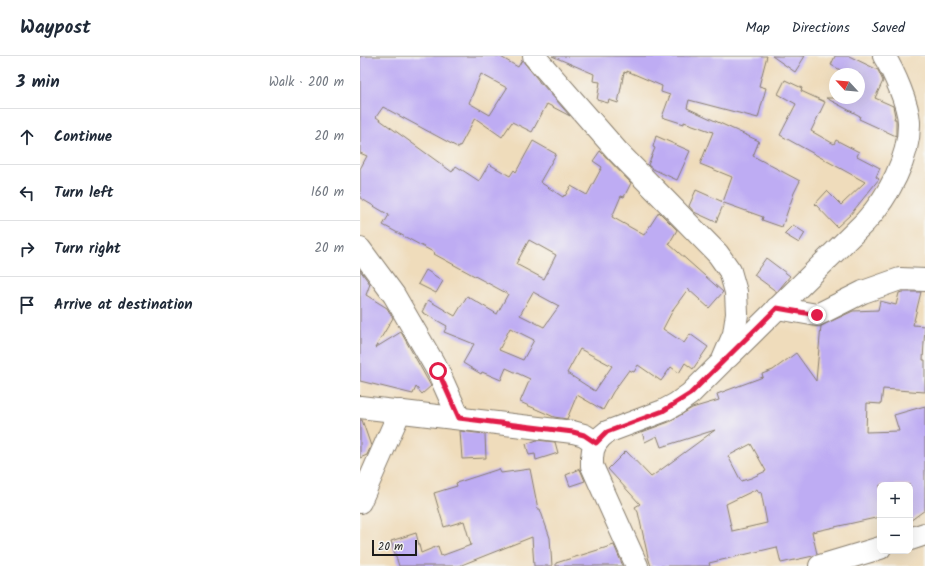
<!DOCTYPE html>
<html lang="en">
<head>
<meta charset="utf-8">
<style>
  body { margin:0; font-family:Kalam,sans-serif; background:#f6f6f7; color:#1f2937 }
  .controls { position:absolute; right:12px; bottom:12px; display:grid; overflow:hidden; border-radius:8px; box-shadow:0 4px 16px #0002 }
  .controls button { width:36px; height:36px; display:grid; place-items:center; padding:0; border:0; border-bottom:1px solid #e0e1e3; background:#fff; color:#1f2937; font:20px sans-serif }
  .compass { position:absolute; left:469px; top:12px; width:36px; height:36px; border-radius:50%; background:#fff; box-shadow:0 4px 16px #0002; rotate:296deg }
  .scale { position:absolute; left:12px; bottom:10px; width:45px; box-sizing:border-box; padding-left:4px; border:2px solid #1c1c1c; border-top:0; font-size:11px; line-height:14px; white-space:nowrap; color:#1c1c1c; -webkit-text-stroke:3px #f6f6f2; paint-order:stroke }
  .stop { position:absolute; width:12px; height:12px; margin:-9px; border:3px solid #e11d48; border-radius:50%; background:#fff }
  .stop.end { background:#e11d48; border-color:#fff; box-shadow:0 1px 4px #0008 }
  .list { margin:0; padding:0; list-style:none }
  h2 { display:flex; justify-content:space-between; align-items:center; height:52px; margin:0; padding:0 16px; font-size:17px }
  h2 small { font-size:13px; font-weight:400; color:#747a83 }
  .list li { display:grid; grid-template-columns:26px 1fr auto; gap:12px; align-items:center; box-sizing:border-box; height:56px; padding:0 16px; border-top:1px solid #e0e1e3 }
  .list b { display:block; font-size:15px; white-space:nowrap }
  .list em { font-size:13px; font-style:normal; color:#747a83 }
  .icon { flex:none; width:22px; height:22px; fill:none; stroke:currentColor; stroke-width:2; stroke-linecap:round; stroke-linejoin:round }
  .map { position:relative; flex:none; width:565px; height:510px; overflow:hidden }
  header { display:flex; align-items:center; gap:24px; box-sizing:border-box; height:56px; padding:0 20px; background:#fff; border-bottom:1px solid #e0e1e3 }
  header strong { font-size:19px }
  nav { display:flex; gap:22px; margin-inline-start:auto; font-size:14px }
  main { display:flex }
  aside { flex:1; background:#fff }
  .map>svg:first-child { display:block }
  .building { fill:#beacf3; fill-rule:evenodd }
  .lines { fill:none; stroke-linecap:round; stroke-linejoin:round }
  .minor-casing { stroke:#867c6c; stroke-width:24 }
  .minor { stroke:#fff; stroke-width:22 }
  .route { stroke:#e11d48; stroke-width:5 }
</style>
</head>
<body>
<header>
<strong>Waypost</strong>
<nav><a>Map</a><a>Directions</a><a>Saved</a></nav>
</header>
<main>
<aside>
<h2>3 min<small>Walk · 200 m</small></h2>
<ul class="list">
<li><svg class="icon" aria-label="ahead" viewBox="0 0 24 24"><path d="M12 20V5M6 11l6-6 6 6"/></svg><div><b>Continue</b></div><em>20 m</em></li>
<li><svg class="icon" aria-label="left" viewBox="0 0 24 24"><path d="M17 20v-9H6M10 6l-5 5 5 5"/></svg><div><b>Turn left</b></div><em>160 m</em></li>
<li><svg class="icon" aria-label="right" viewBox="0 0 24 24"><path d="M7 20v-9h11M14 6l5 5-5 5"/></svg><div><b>Turn right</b></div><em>20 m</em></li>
<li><svg class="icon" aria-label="arrive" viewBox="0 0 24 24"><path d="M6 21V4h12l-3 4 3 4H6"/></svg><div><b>Arrive at destination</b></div></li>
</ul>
</aside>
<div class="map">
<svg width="565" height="510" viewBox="0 0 565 510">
  <rect width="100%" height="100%" fill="#f6f6f2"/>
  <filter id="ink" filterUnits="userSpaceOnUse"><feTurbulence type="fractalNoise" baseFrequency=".025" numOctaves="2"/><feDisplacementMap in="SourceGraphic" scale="8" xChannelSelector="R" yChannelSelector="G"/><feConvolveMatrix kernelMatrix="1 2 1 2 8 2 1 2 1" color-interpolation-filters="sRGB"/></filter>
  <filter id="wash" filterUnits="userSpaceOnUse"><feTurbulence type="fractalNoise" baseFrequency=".012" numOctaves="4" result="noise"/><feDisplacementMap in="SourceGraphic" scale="16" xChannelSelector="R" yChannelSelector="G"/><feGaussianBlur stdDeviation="0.9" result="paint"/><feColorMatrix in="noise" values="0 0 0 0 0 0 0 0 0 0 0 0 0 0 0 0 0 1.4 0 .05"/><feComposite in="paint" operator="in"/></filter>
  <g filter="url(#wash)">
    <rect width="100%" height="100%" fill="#efdcbb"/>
    <g id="blocks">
      <g class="building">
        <path d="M0,0h139l19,11 4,-7 17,21v1l3,2 28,32 -23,-12 -15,28 -20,-10 -10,15 -27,-19 -16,30 -76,-41 -7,10 76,55 4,-6 23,15 10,-17 21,12 4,-6 2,2 17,-31 23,13 -16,28 23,15 1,-2 1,1 6,-10 16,9 15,-28 -9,-6 7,-10 31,32 -7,14 -3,-1 -9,21 32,18 15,-23 18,18 -8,14 54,48 -14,16 -21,-19 -14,19 -11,21 21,14 6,-9 18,13 -15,22 -8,-6 -6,10 -8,-6 -10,14 -23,-16 -4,7 -5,-2 -16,22 -10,18 -26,-15 -10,24 -13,-2 -34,-15 10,-23 -24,-11 -5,12 -19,-8 -1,2 -18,-11 11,-19 -30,-12 3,-6 -25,-14 6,-12 27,16 12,-20 30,18 11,-20 -74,-40 1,-1 -52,-28 6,-10 -29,-17v-29l7,-13 -7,-3zM121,18l26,14 -17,27 -21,-12zM169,184l27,15 -12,24 -28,-15zM173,236l26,14 -15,21 -24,-12zM150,272l24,12 -11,20 -24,-10zM220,293l32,17 -17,25 -28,-18z"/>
        <path d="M192,0h215l-8,30 7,2 -8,30 -69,-18 -2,8 72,33 -6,15 47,25 -6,12 -12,34 -20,-7 1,-3 -39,-14 -8,19 -22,-10 -5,-6 7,-16 27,12 9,-25 -32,-13 13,-32 -29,-10v2l-22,-7 8,-22 -9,-3 1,-6 -35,-15v2l-3,-1 -6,31 -9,-3 -1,3 -11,-3 3,-18 -7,-1 1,-7z"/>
        <path d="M412,0h33l-10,16z"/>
        <path d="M475,0h14l29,14 5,11 -8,17 18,8 2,10 -1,3h2v17l-37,-17 1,-3 -34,-18h33v-24h-11l-17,-9z"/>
        <path d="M425,24l17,8 -1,3 24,11 -14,29 23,13 2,-4 23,12 -2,4 23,12 -4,9 3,2 -29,36 -13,12 -22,-23 12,-13 14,14 24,-23 -85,-47 16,-31 -18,-10z"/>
        <path d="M296,80l34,15 -13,29 -24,-11 -5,-4 7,-17 -2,-1z"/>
        <path d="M433,169l12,8 -6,10 -15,-9z"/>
        <path d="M406,202l24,18 -13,16 -23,-17z"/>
        <path d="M0,214l10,14 -4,11 21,13 6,10 -18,30 26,-16 30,54 -9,8 -6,-7 -3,7 -53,-13z"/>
        <path d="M66,214l17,11 -7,12 -18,-9z"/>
        <path d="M542,236h19l-8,33 12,1 -2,34h2v32l-42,-3 -2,15 -14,-1 -1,29 33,-1 -5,-16 31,-9v104l-15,11v-36h-30v32l-68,15 5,22 -4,2 -32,7 -4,-16 -68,16 1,3h-59l-3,-9 -10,-45 -3,-5 5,-3 -32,-35 18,-18 25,26 64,-47 -54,17 -4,-11 -12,6 -3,-10 27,-10 23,-14 27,-8 -2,-6 46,-17 -1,-3 11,-4 23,-17 20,28 5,-55 32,-15 25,-1 2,-9 16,4 3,-12zM391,388l15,27 -15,7 -10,3 -13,-25zM397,433l2,4 2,-1 6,31 -35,8 -6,-27z"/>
        <path d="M0,364h2l9,26 -4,9 -7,3z"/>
        <path d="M100,375l25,3 1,24 -24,1z"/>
        <path d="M177,384l18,2 3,11 -22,7 -1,-6 -6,1 -3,-11z"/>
        <path d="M139,413l2,4 29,-4 8,40h2l10,29 2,28h-18l-2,-29 -73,29h-60l-8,-25 25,-8 5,20 17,-7 3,10 30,-11 -7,-24 -20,6 -10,-34 23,-7 -1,-3z"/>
        <path d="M220,413l5,12 -15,5 -4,-11z"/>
        <path d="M254,489l9,21h-67v-3z"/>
      </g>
    </g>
  </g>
  <g filter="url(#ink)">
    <use href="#blocks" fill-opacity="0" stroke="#867c6c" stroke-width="1"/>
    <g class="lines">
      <g class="minor-casing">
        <g id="minor">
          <path d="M174,0l84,96 100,102 12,17 6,21 1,22 -3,20 -12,28 -32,32 -14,10 -13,7 -56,21 -6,5 -5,6 -3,7 -1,8v8l45,100"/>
          <path d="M0,193l34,46 44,76 21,47"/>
          <path d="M417,252l40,7 46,-23 37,-13 25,1"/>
          <path d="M368,301l137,-135c23,-25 45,-64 44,-100 -1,-18 -15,-50 -25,-66"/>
          <path d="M0,351l213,25 11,3 12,8"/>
          <path d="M0,446l40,-91"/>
          <path d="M550,483l15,-5"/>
          <path d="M460,510l60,-18"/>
        </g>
      </g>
      <use href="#minor" class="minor"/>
    </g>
  </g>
  <g class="lines" filter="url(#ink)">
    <path class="route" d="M78,315l21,47 114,14 11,3 12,8 11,-11 56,-21 27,-17 87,-86 40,7"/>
  </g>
</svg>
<div class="controls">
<button>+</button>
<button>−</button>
</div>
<svg class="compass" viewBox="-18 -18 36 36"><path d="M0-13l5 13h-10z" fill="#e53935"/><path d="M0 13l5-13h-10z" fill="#747a83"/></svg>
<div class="scale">20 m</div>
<div class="stop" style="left:78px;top:315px"></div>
<div class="stop end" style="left:457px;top:259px"></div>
</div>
</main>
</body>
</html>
